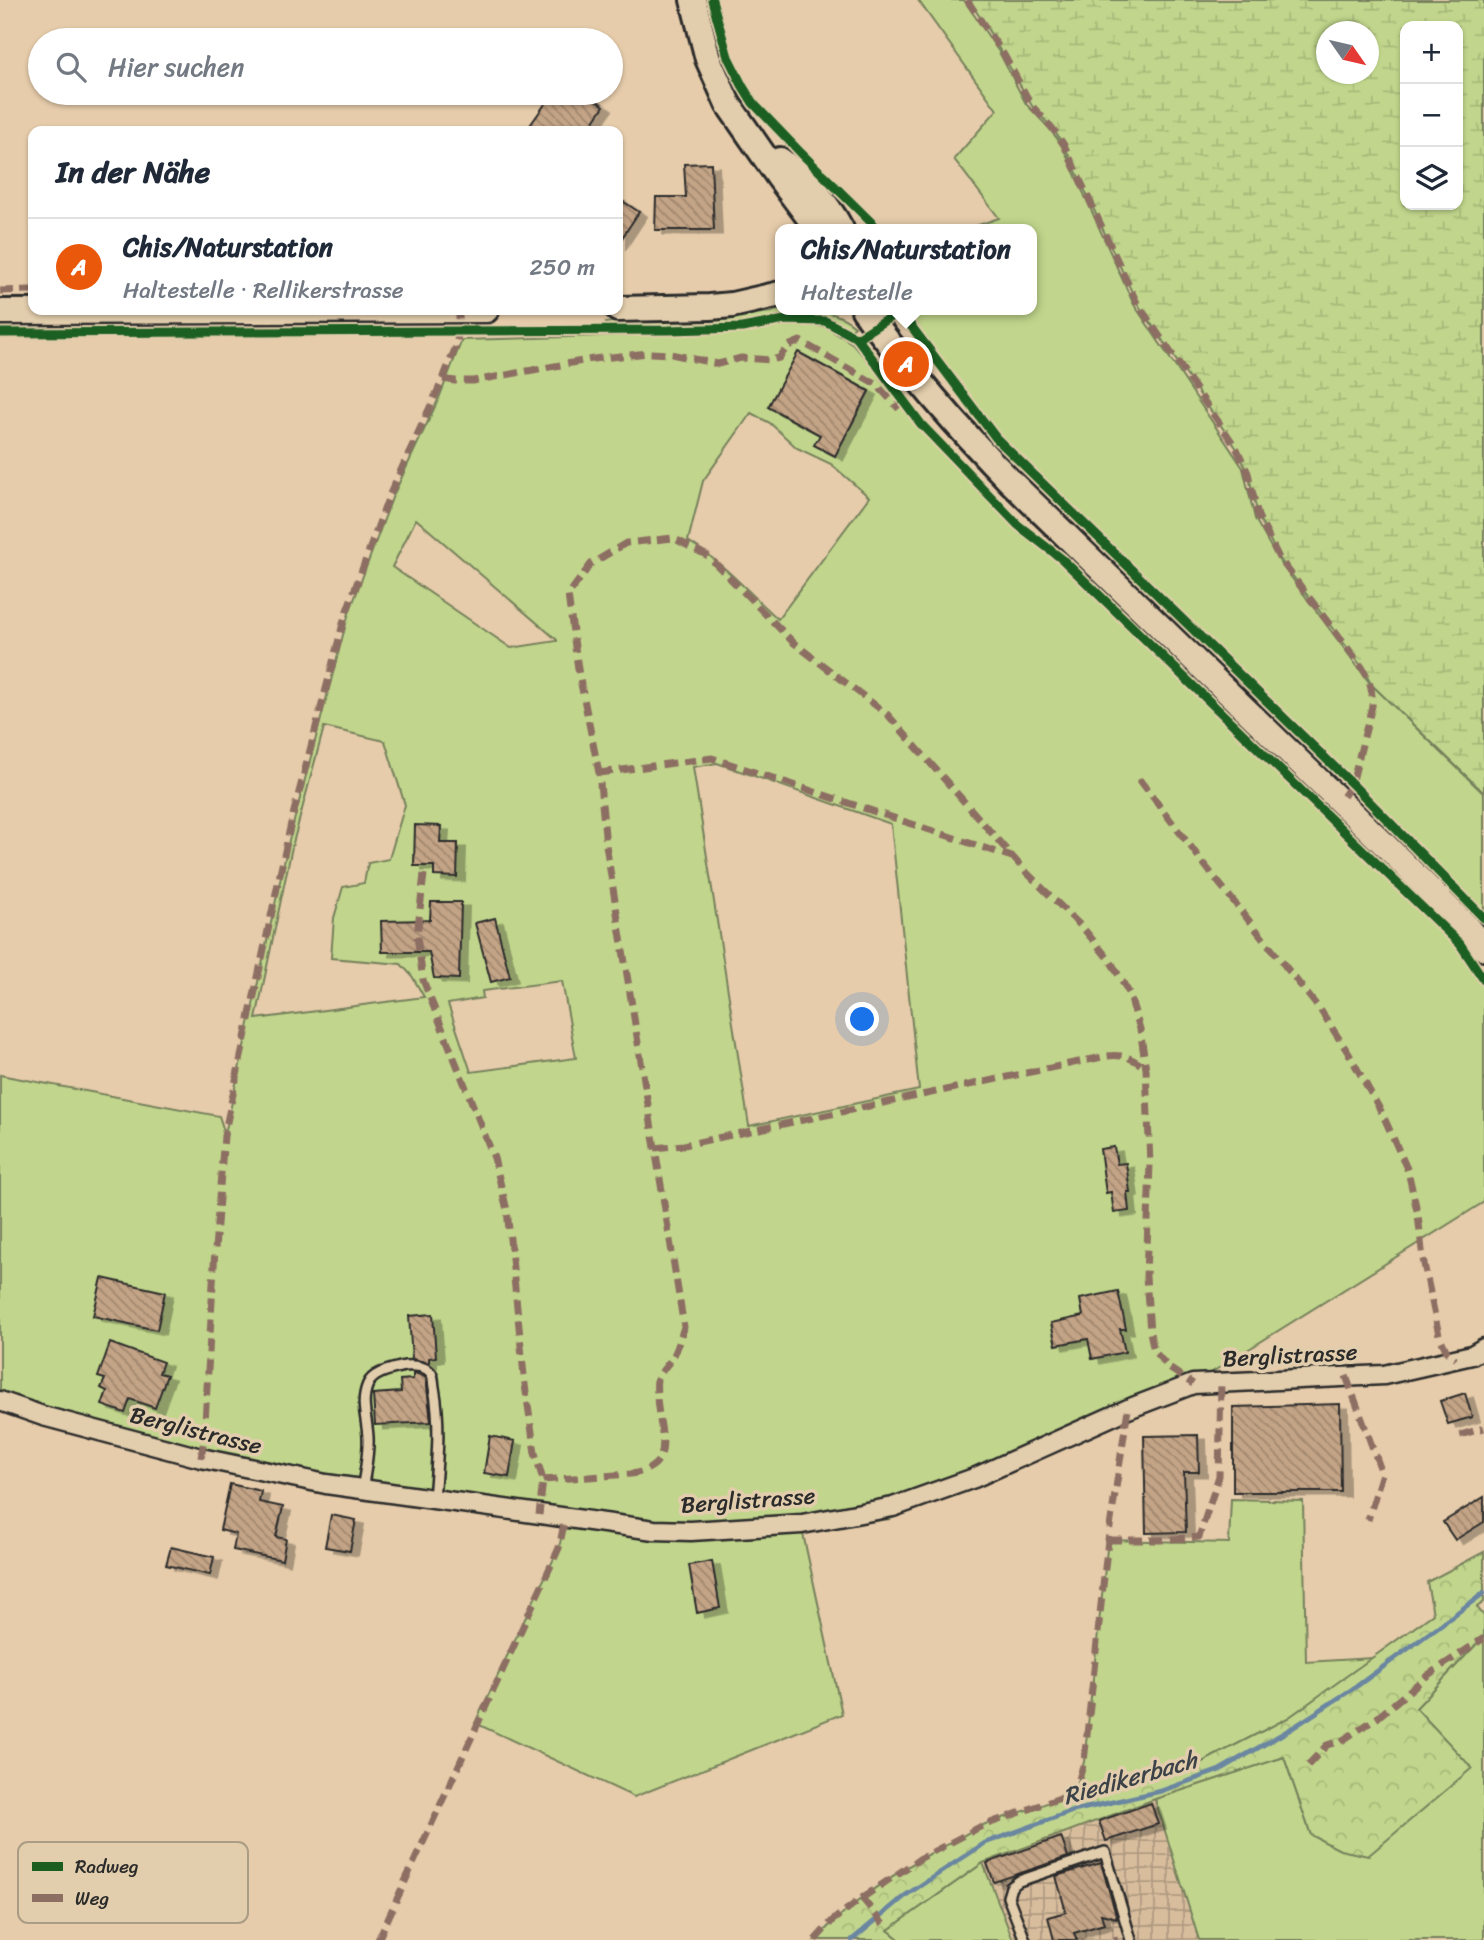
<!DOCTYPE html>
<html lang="de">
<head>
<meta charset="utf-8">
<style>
  body { margin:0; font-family:Sriracha,sans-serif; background:#f6f6f7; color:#1f2937 }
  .controls { position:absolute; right:21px; top:21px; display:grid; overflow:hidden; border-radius:14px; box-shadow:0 2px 5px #0004 }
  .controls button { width:63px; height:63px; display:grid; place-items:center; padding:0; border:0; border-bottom:2px solid #e0e1e3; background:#fff; color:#1f2937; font:35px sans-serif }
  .compass { position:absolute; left:1316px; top:21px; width:63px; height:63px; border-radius:50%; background:#fff; box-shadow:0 2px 5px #0004; rotate:124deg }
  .you { position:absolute; left:863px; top:1020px; width:24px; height:24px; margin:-18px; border:5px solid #fff; border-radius:50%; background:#1a73e8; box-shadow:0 0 0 10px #1a73e833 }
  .badge { display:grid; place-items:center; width:46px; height:46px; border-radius:50%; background:#ea580c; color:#fff; font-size:23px; font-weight:700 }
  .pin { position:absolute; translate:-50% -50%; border:4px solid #fff; box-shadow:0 2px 7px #0006 }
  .popup { position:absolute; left:775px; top:224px; width:262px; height:91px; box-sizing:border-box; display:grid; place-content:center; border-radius:14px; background:#fff; filter:drop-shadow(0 2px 5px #0005); font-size:23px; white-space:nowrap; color:#747a83 }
  .popup b { font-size:26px; color:#1f2937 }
  .popup::after { content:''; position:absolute; left:50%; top:100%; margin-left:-14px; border:14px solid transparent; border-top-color:#fff }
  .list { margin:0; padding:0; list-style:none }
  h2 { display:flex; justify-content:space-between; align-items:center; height:91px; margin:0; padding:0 28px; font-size:30px }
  h2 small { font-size:23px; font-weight:400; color:#747a83 }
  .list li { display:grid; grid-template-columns:46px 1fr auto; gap:21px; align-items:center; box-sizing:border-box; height:98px; padding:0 28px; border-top:2px solid #e0e1e3 }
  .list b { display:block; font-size:26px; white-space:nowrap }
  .list p { margin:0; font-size:23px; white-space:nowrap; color:#747a83 }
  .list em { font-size:23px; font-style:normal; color:#747a83 }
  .icon { flex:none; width:38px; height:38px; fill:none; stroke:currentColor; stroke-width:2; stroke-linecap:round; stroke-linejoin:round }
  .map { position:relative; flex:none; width:1484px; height:1940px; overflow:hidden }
  .search { position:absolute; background:#fff; box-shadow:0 2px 5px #0004; left:28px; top:28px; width:595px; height:77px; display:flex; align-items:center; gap:18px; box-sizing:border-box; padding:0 24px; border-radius:38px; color:#747a83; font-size:26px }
  .panel { position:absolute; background:#fff; box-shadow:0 2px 5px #0004; left:28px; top:126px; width:595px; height:189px; border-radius:14px }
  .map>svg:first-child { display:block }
  .industrial { fill:url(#industrial-grid) }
  .green { fill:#c1d68c; stroke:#76805c; stroke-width:2; fill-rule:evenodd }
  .forest { fill:url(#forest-crowns); stroke:#76805c; stroke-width:2 }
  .wetland { fill:url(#wetland-marsh); stroke:#76805c; stroke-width:2; fill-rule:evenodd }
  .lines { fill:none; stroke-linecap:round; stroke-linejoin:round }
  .stream { stroke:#6b86a1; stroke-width:5 }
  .building { fill:url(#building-back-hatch); stroke:#2b2b2b; stroke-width:2; filter:url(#shadow) }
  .service-casing { stroke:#2b2b2b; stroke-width:14 }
  .minor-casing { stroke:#2b2b2b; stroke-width:23 }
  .secondary-casing { stroke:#2b2b2b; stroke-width:30 }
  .service { stroke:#e2cdac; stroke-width:9 }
  .minor { stroke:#e2cdac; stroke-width:18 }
  .secondary { stroke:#e2cdac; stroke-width:24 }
  .quiet { stroke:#8d6e63; stroke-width:7; stroke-dasharray:14 7; stroke-linecap:butt }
  .cycleway-casing { stroke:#e2cdac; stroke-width:13 }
  .cycleway { stroke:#1b5e20; stroke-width:9 }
  .labels { text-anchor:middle; stroke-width:7; stroke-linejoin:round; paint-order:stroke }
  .street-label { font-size:23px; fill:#2b2b2b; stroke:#e2cdac }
  .water-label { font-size:24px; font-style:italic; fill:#3b4248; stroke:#e2cdac }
  .key { fill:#e2cdac; stroke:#ab9c85; stroke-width:2 }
  .key-label { font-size:19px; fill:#2b2b2b }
</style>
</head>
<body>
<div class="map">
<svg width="1484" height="1940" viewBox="0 0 1484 1940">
  <defs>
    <pattern id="industrial-grid" width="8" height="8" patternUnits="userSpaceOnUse" patternTransform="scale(1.75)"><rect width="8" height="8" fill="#d8bd9d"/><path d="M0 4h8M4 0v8" fill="none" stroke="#af9a80"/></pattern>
    <pattern id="forest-crowns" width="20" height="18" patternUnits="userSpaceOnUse" patternTransform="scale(1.75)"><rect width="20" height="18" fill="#c1d68c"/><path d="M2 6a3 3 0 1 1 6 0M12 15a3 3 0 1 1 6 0" fill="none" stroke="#a6b879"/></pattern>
    <pattern id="wetland-marsh" width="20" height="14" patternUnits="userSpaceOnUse" patternTransform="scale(1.75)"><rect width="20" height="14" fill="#c1d68c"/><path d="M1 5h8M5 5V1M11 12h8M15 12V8" fill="none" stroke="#a6b879"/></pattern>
    <pattern id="building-back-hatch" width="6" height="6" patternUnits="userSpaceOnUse" patternTransform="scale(1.75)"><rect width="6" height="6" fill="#c4a486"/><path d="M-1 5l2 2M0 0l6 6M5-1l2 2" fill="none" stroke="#9f866e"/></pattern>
    <filter id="shadow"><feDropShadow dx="8" dy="4.5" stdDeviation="0" flood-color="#0004"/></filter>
  </defs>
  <rect width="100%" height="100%" fill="#e6ccaa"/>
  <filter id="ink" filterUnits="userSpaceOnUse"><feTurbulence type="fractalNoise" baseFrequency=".0143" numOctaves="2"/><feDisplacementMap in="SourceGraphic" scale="14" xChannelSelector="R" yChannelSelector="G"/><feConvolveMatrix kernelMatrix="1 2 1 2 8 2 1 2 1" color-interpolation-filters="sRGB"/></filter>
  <g filter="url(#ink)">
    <path class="industrial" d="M1155,1799l44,141h-186l-30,-77z"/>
    <g class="green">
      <path d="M918,0h46l35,52 27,52 22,23 14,18 71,158 110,165 12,51 22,39 92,124 115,112v120l-485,-477 -94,-125 -1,-2h128v-81h-65l32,-11 -45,-59 43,-49z"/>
      <path d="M780,309c27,4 49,-4 75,17l-6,5c-45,-30 -85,-7 -133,-5 -36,1 -73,0 -109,0l-1,-3 21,-4 89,-1 56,-6z"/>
      <path d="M448,320l-1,6 -447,2v-6z"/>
      <path d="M790,323l35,4 28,17 68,80 97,101 44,34 398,385 24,39v219l-291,182 -303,135 -88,10 40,185 -208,83 -159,-74 84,-175 5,-23 -365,-65 -199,-59v-326l219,41 6,18 64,-294 59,-224 44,-118 47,-100 23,-58 279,-8zM848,381l21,11 -34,64 -20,-11zM751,413l19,10 27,25 34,16 38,33 -91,122c-30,-27 -54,-56 -90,-78l15,-60zM416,519l141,121v1l-46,7 -119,-81zM324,727l61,14 20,64 -16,54 -21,4 -4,20 -21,4 -9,31 -3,40 70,6 11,12 12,21 -168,22 36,-172zM717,763l174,61 28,266 -170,36 -56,-359zM562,981l14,77 -105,14 -23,-68 35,-6 -1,-7z"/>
      <path d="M1231,1499l72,2 3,161 68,-4 -86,60 -101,52 -75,17 -35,-1 7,-24 24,-222 121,3z"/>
      <path d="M1484,1636v304h-285l-44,-141 129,-42 27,78 105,-127z"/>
      <path d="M983,1863l30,77h-113l-12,-10z"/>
    </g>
    <path class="forest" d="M1484,1552v50l-7,5 7,9v20l-68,72 56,60 -104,88 -28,-6 -29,-15 -27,-78 -129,42 -172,64 -95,67 12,10h-85c38,-40 86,-72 135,-97 11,-6 22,-13 33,-18 32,-13 68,-18 94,-39l35,1 75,-17 101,-52 145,-104 -6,-32z"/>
    <path class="wetland" d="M969,0h515v793l-113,-109 -9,-17 -83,-109 -21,-42 -10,-43 -11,-24 -100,-146 -73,-158 -11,-16 -21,-23 -42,-73zM1405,26h53v179h-53zM1326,32h42v42h-42z"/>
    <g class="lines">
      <path class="stream" d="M852,1940l54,-45 79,-52 88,-32 88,-20 59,-21 74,-43 63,-41 127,-93"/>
    </g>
    <g class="building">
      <path d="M553,93h33l18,13 -17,25h-61z"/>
      <path d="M711,163l3,67h-59l1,-33h30l-2,-33z"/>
      <path d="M618,198l21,14 -21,32z"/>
      <path d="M798,352l71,39 -34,65 -21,-11 6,-10 -52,-28z"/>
      <path d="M415,825l26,1 -1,17h18l-1,34 -23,-1v-10h-20z"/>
      <path d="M431,902h30l-2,77 -25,-1 -5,-26h-47l-1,-31 49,-1z"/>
      <path d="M495,918l15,59 -19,5 -16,-59z"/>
      <path d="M1114,1147l3,17 9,-1 4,29h-3l2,19 -15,2 -3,-21 -5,1 -6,-44z"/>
      <path d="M102,1278l63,14 -8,38 -64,-14z"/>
      <path d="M1118,1291l8,38h-6l5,23 -33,7 -4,-20 -32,6 -5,-22 32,-7 -3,-17z"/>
      <path d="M433,1314l3,43 -7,1v5l-17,-4 -3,-43z"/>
      <path d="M110,1343l53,19 -4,11 8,2 -12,33 -25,-9 -5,14 -23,-8 5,-14 -6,-3 4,-9 -7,-2z"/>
      <path d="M413,1373l8,2 5,3 5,44 -56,3 -2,-31 28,-2 -1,-12 13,-1z"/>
      <path d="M1465,1393l7,24 -24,7 -8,-23z"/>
      <path d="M1340,1404l1,88h-108v-85z"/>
      <path d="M1198,1435l1,37h-15l2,60 -40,1 -2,-97z"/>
      <path d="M490,1436l25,5 -6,36 -25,-4z"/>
      <path d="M230,1484l31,7 -2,11 24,5 -7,30 10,2 -4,21 -49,-10 3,-16 -16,-4z"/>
      <path d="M1484,1497v25l-29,18 -12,-18z"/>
      <path d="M331,1515l25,5 -6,31 -25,-4z"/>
      <path d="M171,1547l43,10 -4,18 -44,-10z"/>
      <path d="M712,1561l8,47 -23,5 -8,-48z"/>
      <path d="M1151,1803l7,21 -52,17 -7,-20z"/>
      <path d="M1061,1837l7,20 -74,25 -7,-19z"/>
      <path d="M1101,1863l16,55 -16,-4 3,10 -30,9 3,7h-23l-6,-23 18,-5 -10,-36z"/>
    </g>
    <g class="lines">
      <g class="service-casing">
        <g id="service">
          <path d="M362,1490c3,-18 7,-36 6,-53 -1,-19 -8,-35 0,-53 5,-11 21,-14 32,-17 8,-2 24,-2 30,5 4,3 3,10 4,15 7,38 3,73 0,112"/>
          <path d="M1025,1940l-17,-43 3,-10 8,-6 86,-29 26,88"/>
        </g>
      </g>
      <g class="minor-casing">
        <path id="minor" d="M0,1401l43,15 158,42 125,26 328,46 37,1 111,-7 91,-17 81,-29 154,-69 65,-25 191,-9 88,-20 12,-7"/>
      </g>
      <g class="secondary-casing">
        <g id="secondary">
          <path d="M693,0l15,59 20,45 50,72 33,44 5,9"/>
          <path d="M780,160c25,18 47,43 61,69"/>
          <path d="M618,309l92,-2 22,-2 48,-11"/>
          <path d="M864,310c45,61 94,118 147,172l375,364 78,78 20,24"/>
          <path d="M0,312l486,-2"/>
        </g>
      </g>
      <use href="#service" class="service"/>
      <use href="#minor" class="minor"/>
      <use href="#secondary" class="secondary"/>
      <g class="quiet">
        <path d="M967,0l37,55 28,51 21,23 11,16 73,158 100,146 11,24 10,43 21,42 83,109c8,14 11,23 10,39l-20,78 -12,17"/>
        <path d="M0,291l33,-1"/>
        <path d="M443,379l12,2h18l120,-22 55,-6 23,1 47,10 23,-6 30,2 8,-2 9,-12 12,-5 76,43 23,25"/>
        <path d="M599,773l113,-15 300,99"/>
        <path d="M1139,779l68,89 114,143 28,43 33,59 26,58 10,44 5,44 16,76 8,17 9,7"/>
        <path d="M424,874l-7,62 6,44 71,178 13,52 18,175 10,68 8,27 -4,35"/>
        <path d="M655,1148l29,-3 423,-89c16,-2 27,2 39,13"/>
        <path d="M1346,1376l36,97 -14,47"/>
        <path d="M1460,1435l24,-7"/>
        <path d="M201,1458l3,-18 11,-191 9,-113 67,-313 54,-207 44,-120 54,-117 12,-30 4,-18v-21"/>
        <path d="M543,1480l88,-6c49,-8 27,-43 26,-78 0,-5 -1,-12 0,-16 4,-10 14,-18 18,-27 4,-8 6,-18 9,-26l-78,-482 -7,-72 -21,-104 -10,-74 23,-31 35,-21 47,-5 35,18 86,87 94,72 137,156 58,57 28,34 18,31 11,36 6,40 4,95 -4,113 4,55 4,19 15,17 24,16"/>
        <path d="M1108,1540h52l39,-3 20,-61 2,-93"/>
        <path d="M1308,1765l19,-20 16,-5 34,-22 51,-43 56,-37"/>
        <path d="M862,1898l21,26"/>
        <path d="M378,1940l181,-392 6,-29"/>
        <path d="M815,1940l18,-20 29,-22 59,-40 61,-32 81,-29 14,-11 7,-24 24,-222 20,-131"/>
        <path d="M1114,1940l4,-1"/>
      </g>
      <g class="cycleway-casing">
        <g id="cycleway">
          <path d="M712,0l16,57 14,28 11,18 48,50 77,76"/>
          <path d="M899,310l97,128 356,346 132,134"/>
          <path d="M0,333l669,-3 73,-2 43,-8 40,1 32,17 43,-27"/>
          <path d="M857,338l64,86 97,101 44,34 398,385 24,36"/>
        </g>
      </g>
      <use href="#cycleway" class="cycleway"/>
    </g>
  </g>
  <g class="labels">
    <g class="street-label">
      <text transform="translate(1290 1355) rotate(-3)" y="8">Berglistrasse</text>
      <text transform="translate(196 1430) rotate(14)" y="8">Berglistrasse</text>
      <text transform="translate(748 1500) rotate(-4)" y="8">Berglistrasse</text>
    </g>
    <g class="water-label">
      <text transform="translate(1130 1778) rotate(-16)" y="8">Riedikerbach</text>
    </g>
  </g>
  <rect x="18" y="1842" width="230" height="81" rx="10" class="key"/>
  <rect x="32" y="1862" width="31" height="9" fill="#1b5e20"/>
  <rect x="32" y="1894" width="31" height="8" fill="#8d6e63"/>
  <g class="key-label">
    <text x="75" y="1873">Radweg</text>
    <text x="75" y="1905">Weg</text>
  </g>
</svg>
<div class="controls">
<button>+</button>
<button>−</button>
<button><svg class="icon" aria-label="layers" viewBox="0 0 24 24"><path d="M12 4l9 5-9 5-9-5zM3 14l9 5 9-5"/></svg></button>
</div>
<svg class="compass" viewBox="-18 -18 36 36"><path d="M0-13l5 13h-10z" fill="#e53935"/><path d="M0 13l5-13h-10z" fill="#747a83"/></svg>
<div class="you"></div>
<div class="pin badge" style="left:906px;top:364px">A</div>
<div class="popup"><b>Chis/Naturstation</b>Haltestelle</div>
<div class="search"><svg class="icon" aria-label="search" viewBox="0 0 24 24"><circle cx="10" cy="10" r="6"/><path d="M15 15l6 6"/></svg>Hier suchen</div>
<section class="panel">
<h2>In der Nähe<small></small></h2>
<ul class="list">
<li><span class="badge">A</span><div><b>Chis/Naturstation</b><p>Haltestelle · Rellikerstrasse</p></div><em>250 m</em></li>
</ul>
</section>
</div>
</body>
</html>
